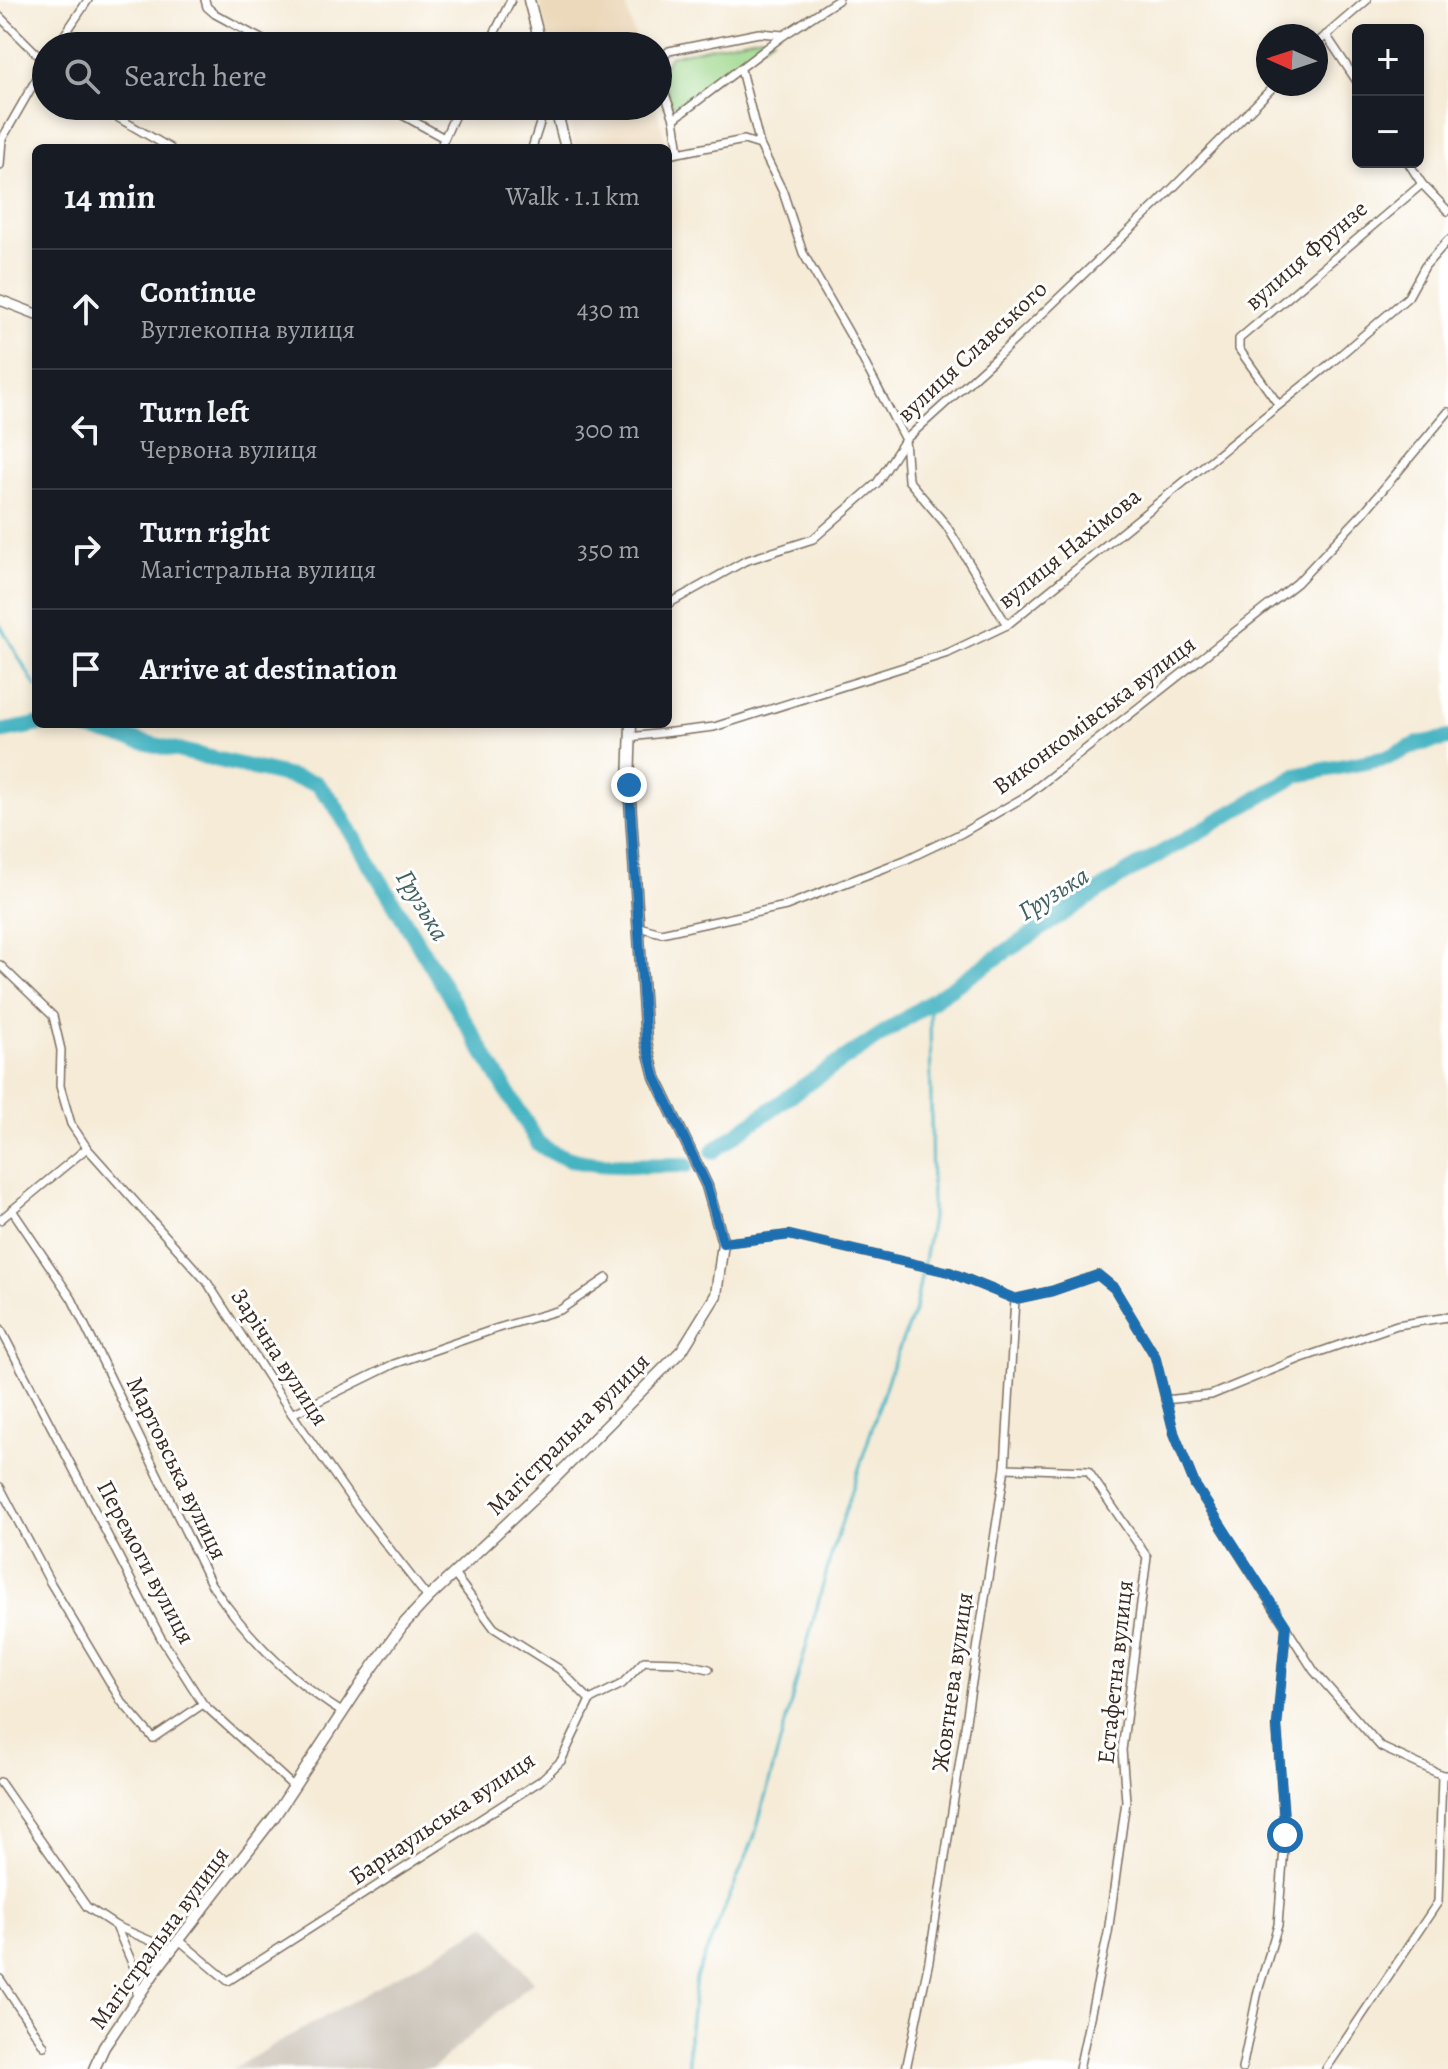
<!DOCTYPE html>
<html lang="en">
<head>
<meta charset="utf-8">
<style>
  body { margin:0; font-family:Alegreya,serif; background:#20242c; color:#f1f3f6 }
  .controls { position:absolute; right:24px; top:24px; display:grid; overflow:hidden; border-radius:12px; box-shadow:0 4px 12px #0003 }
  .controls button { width:72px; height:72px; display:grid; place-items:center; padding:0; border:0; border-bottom:2px solid #363941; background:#171b24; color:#f1f3f6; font:40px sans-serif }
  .compass { position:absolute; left:1256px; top:24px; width:72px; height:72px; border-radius:50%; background:#171b24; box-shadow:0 4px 12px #0003; rotate:273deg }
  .stop { position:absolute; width:24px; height:24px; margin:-18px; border:6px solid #1f6fb2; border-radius:50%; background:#fff }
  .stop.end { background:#1f6fb2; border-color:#fff; box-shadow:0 2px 8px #0008 }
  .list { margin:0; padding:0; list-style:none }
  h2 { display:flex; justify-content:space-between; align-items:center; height:104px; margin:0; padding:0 32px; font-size:34px }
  h2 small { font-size:26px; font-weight:400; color:#9ea1a6 }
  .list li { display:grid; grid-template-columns:52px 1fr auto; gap:24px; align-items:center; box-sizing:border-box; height:120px; padding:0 32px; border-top:2px solid #363941 }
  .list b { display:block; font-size:30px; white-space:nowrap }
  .list p { margin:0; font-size:26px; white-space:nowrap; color:#9ea1a6 }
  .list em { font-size:26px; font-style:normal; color:#9ea1a6 }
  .icon { flex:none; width:44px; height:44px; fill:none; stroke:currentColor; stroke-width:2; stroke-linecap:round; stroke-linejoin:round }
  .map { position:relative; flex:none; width:1448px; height:2069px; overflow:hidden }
  .search { position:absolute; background:#171b24; box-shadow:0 4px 12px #0003; left:32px; top:32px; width:640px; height:88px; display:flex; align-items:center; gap:20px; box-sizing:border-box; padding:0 28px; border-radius:44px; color:#9ea1a6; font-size:30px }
  .panel { position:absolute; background:#171b24; box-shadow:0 4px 12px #0003; left:32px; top:144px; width:640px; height:584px; border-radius:12px }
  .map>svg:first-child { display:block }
  .built { fill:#ecd8ba }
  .industrial { fill:#cbc3b8 }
  .green { fill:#9bd689; stroke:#6b8054; stroke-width:2 }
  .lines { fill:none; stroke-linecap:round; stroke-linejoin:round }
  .stream { stroke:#47b4c2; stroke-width:3 }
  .river { stroke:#47b4c2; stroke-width:16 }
  .minor-casing { stroke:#7c6e5f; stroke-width:10 }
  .tertiary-casing { stroke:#7c6e5f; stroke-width:12 }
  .secondary-casing { stroke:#7c6e5f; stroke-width:13 }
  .minor { stroke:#fff; stroke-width:7 }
  .tertiary { stroke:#fff; stroke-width:9 }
  .secondary { stroke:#fff; stroke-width:10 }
  .route { stroke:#1f6fb2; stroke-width:10 }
  .labels { text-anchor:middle; stroke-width:6; stroke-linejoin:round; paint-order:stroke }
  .street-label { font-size:24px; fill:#3b2a1e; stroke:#fff }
  .water-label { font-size:26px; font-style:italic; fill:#406160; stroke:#fff }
</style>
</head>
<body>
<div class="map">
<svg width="1448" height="2069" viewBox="0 0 1448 2069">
  <rect width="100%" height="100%" fill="#fff"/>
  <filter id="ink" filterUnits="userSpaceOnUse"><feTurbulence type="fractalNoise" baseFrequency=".0125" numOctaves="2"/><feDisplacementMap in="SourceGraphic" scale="16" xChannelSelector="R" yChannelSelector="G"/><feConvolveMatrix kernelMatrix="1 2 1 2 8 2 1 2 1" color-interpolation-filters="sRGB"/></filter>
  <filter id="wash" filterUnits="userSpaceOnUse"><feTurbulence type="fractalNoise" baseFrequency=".006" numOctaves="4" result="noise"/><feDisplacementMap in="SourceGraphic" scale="32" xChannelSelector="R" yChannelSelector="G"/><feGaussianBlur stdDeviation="1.8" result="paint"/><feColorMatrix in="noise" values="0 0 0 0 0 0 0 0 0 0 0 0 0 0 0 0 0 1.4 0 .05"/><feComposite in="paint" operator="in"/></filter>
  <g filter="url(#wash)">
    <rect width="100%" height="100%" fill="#f5ebd7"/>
    <g class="built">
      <path d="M539,0h85l14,46h-88z"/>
      <path d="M565,106h90l11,37 -14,5h-77z"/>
    </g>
    <path class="industrial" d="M487,1925l46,57 -101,87h-200z"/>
    <path class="green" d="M761,36l12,2 -99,73c-6,-18 -18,-38 -4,-55z"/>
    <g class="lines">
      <g class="stream">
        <path d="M0,625l36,62"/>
        <path d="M689,2069v-33l7,-59 58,-139 76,-279 62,-193 23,-57 17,-91 -2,-216"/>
      </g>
      <g class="river">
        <path d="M67,724l249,59 17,19 205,341c36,30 102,21 148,22"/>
        <path d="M0,732l41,-8"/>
        <path d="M713,1151l88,-63 254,-169 73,-47 170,-97 88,-17 32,-14 30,-6"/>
      </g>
    </g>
  </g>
  <g filter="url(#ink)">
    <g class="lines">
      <g class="minor-casing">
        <g id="minor">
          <path d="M205,0l2,7 8,7 59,32"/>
          <path d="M0,17l46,46"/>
          <path d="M1326,35l32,48"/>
          <path d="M1316,44l51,-44"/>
          <path d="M57,46l31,-46"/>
          <path d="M488,46l23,-46"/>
          <path d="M741,70l19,75"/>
          <path d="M98,106l72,42"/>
          <path d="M386,106l58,32"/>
          <path d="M674,119l-16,-44 1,-14 10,-10 90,-18 25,2"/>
          <path d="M440,148l19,-42"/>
          <path d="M532,148l9,-28 10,-14"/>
          <path d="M679,151l-5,-32 110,-84 54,-35"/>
          <path d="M668,155l76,-15 16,5 23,47 20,61 46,80 56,107 3,40 38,45 61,100"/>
          <path d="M1408,162l14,22 26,27"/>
          <path d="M0,165l2,-26 44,-77"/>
          <path d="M1278,404l-39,-55v-10l183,-155"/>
          <path d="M668,604l77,-43 68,-22 64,-56 28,-43 95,-86 159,-152 117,-118"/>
          <path d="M630,737l84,-10 234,-74 59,-28 324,-262 77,-66 17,-31 23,-26"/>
          <path d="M639,927l22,6 125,-27 119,-46 57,-27 64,-37 271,-213 67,-71 84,-100"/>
          <path d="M0,965l53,51 8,34 -1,36 11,38 16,24 120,134 85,132 64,92 72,92"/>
          <path d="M12,1210l60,89 139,285c36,53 78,95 132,129"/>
          <path d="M0,1220l87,-72"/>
          <path d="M723,1243l66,-8 160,37 66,27 37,-8 46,-16 16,13 41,68 19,77 21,52 119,186 67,76 61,28h6"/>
          <path d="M0,1328l161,310 42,66 91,83"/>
          <path d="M1165,1400l46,-5 88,-36 98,-34 51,-8"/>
          <path d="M292,1414l102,-50 104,-36 62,-18 47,-32"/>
          <path d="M1005,1468l83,3 59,86 -25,193 4,51 -18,132 -29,136"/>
          <path d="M0,1487l50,95 71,119 32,37 50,-34"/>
          <path d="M454,1574l40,54 65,41 31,31"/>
          <path d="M0,1782l87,125 29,19 56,24"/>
          <path d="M116,1926l19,44 2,26"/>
          <path d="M179,1940l49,41 312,-200 21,-20 29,-61 32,-16 22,-23 35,1 30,7"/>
          <path d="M0,1979l44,67"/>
          <path d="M906,2069l23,-108 76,-493 10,-169"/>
          <path d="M1242,2069l16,-78 20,-66 7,-90 -8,-109 9,-98"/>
          <path d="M1326,2069l112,-167 4,-127"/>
        </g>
      </g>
      <g class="tertiary-casing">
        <path id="tertiary" d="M0,300l36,14"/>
      </g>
      <g class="secondary-casing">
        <g id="secondary">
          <path d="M529,0l12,46"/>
          <path d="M555,106l11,42"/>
          <path d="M94,2069l10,-22 54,-80 116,-150 92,-140 36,-51 26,-28 125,-118 129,-130 34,-55 7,-52 -16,-57 -52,-109 -9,-35 -17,-257 2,-61"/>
        </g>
      </g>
      <use href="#minor" class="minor"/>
      <use href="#tertiary" class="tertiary"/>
      <use href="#secondary" class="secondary"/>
    </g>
  </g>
  <g class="lines" filter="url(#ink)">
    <path class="route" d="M629,785l17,257 9,35 52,109 16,57 66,-8 160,37 66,27 37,-8 46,-16 16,13 41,68 19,77 21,52 91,141 -9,100 8,109"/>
  </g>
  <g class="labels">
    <g class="street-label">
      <text transform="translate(1306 255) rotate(-41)" y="8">вулиця Фрунзе</text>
      <text transform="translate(972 351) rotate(-43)" y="8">вулиця Славського</text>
      <text transform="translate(1069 548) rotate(-39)" y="8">вулиця Нахімова</text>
      <text transform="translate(1094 715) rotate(-37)" y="8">Виконкомівська вулиця</text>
      <text transform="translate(280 1357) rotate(57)" y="8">Зарічна вулиця</text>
      <text transform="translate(568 1434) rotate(-45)" y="8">Магістральна вулиця</text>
      <text transform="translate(177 1468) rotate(64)" y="8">Мартовська вулиця</text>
      <text transform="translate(146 1562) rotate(62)" y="8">Перемоги вулиця</text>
      <text transform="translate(1115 1672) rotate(-84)" y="8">Естафетна вулиця</text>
      <text transform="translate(952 1682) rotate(-82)" y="8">Жовтнева вулиця</text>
      <text transform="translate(442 1818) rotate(-34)" y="8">Барнаульська вулиця</text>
      <text transform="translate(159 1938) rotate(-54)" y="8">Магістральна вулиця</text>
    </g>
    <g class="water-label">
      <text transform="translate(1053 893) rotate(-32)" y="9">Грузька</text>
      <text transform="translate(423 905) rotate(59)" y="9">Грузька</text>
    </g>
  </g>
</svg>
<div class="controls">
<button>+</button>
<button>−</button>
</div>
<svg class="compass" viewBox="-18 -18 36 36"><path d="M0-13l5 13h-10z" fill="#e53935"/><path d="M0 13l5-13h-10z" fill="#9ea1a6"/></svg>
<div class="stop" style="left:1285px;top:1835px"></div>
<div class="stop end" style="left:629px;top:785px"></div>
<div class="search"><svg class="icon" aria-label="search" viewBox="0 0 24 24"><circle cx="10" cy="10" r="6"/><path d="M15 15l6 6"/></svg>Search here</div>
<section class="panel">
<h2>14 min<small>Walk · 1.1 km</small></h2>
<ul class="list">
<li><svg class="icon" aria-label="ahead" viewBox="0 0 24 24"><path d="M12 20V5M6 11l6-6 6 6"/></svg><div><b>Continue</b><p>Вуглекопна вулиця</p></div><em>430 m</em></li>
<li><svg class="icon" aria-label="left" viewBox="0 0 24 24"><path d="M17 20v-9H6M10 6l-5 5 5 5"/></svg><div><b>Turn left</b><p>Червона вулиця</p></div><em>300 m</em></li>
<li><svg class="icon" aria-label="right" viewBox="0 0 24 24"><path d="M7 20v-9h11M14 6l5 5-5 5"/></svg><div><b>Turn right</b><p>Магістральна вулиця</p></div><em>350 m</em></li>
<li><svg class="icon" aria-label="arrive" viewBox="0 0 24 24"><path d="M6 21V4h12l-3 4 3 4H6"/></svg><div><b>Arrive at destination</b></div></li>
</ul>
</section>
</div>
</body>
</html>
